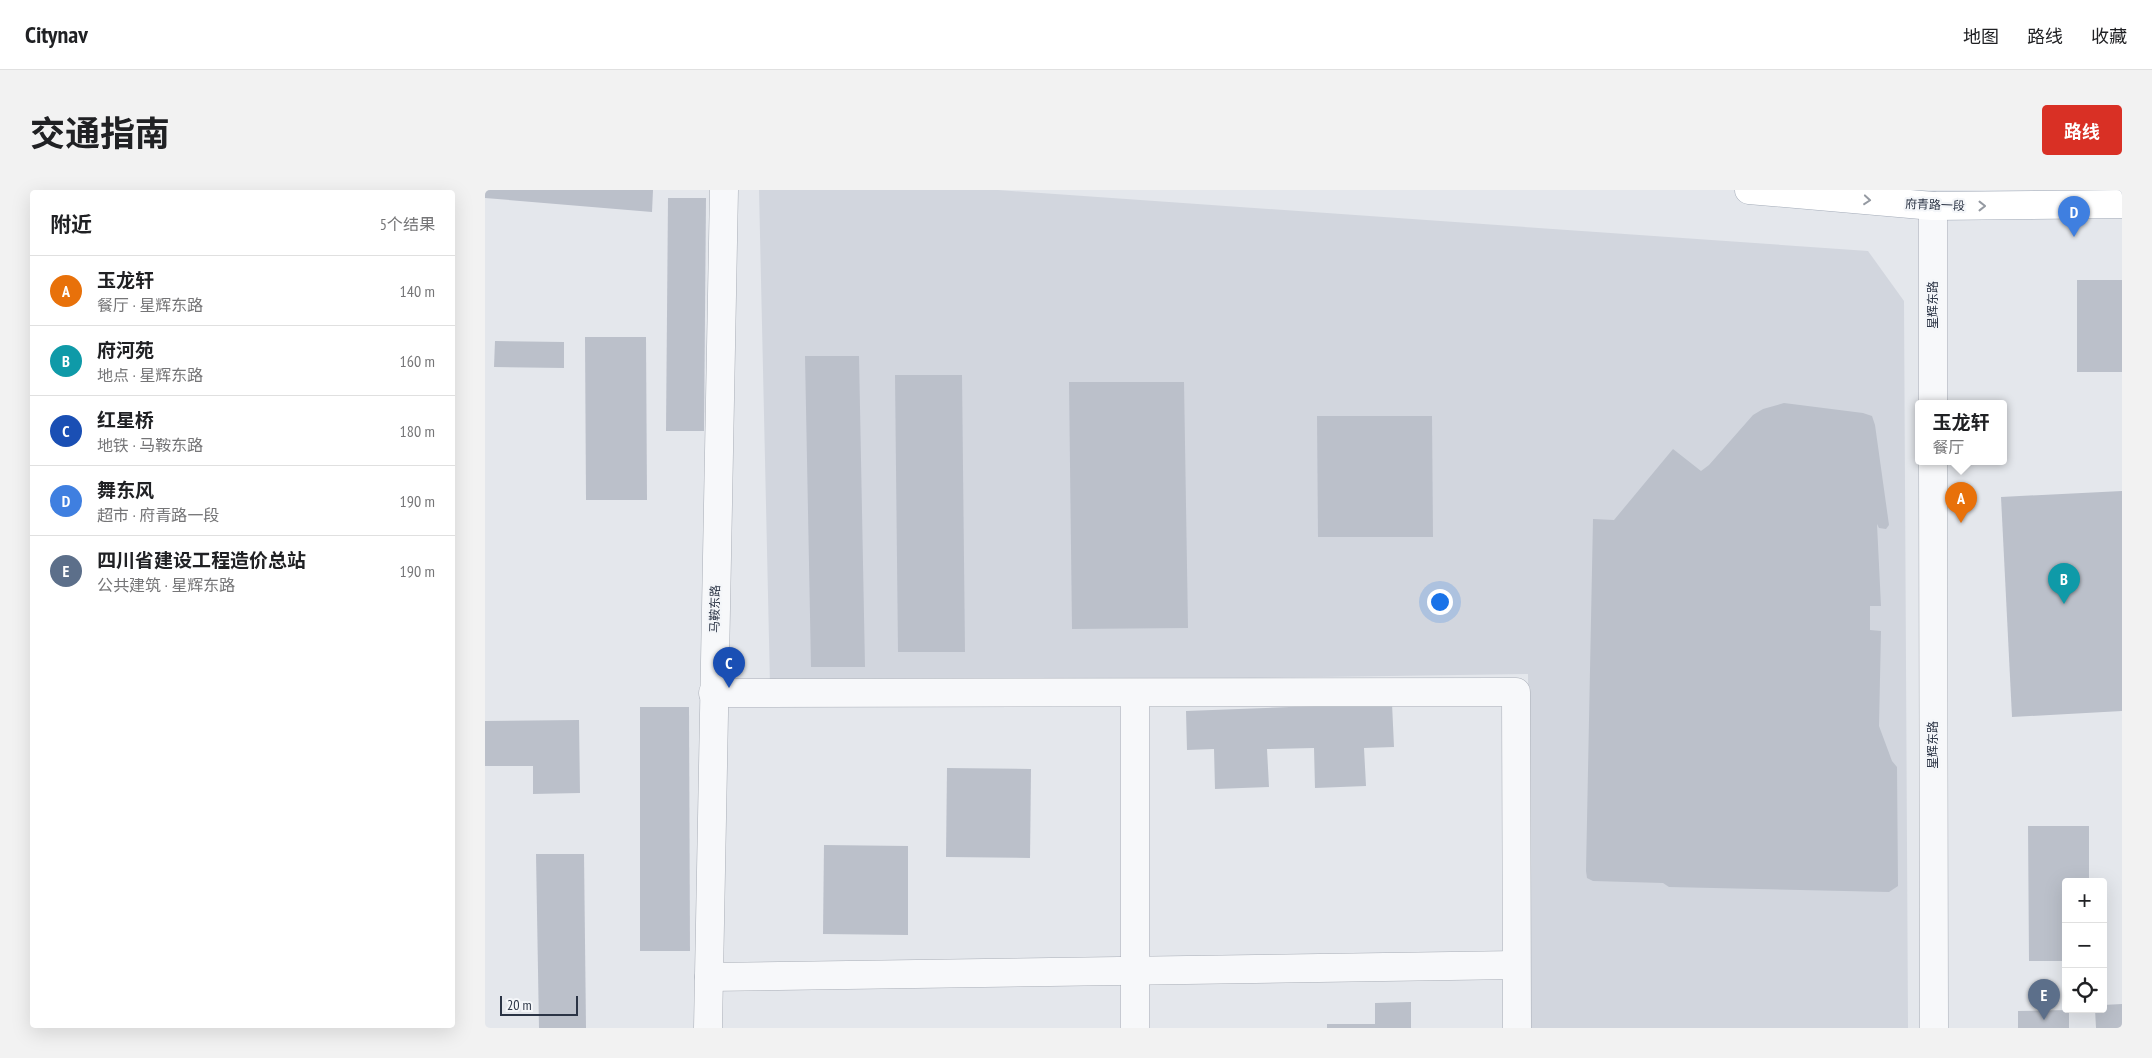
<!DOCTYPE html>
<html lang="zh">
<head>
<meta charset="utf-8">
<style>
  body { margin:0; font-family:"PT Sans Narrow","Noto Sans SC",sans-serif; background:#f2f2f2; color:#202124 }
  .controls { position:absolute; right:15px; bottom:15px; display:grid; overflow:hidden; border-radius:5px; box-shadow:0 5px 20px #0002 }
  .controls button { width:45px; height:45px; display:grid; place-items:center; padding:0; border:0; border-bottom:1px solid #e0e0e0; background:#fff; color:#202124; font:25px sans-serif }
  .scale { position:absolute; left:15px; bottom:12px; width:78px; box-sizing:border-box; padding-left:5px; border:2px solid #2b3445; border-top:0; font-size:14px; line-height:18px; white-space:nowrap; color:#2b3445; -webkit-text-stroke:4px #f4f6f9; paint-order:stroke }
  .you { position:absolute; left:954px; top:411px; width:18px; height:18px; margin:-12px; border:4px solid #fff; border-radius:50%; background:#1a73e8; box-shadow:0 0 0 8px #1a73e833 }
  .badge { display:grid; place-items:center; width:32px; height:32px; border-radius:50%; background:#d93025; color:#fff; font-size:16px; font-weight:700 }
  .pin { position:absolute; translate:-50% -41px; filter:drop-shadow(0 1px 2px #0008) }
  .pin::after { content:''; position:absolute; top:26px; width:18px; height:15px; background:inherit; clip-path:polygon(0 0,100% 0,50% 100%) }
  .popup { position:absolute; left:1430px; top:210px; width:92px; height:65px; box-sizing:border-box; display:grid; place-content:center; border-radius:5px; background:#fff; filter:drop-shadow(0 1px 4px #0005); font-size:16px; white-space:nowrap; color:#757577 }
  .popup b { font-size:19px; color:#202124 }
  .popup::after { content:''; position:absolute; left:50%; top:100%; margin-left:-10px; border:10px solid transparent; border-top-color:#fff }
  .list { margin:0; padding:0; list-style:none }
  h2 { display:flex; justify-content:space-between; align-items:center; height:65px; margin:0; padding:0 20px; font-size:21px }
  h2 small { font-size:16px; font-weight:400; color:#757577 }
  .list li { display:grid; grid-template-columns:32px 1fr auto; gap:15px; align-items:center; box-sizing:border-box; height:70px; padding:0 20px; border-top:1px solid #e0e0e0 }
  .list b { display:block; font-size:19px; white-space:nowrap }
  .list p { margin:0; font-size:16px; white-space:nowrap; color:#757577 }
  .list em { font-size:16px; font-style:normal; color:#757577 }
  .icon { flex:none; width:28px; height:28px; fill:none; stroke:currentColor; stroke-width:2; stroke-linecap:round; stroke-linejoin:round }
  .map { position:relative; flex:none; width:1637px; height:838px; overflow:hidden; border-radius:5px }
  header { display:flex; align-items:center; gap:30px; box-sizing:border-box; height:70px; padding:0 25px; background:#fff; border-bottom:1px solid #e0e0e0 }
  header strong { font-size:24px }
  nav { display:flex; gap:28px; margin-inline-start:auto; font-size:18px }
  .intro { display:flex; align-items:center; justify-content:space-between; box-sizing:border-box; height:120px; padding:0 30px }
  h1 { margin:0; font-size:35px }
  .button { padding:12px 22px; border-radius:5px; background:#d93025; color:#fff; font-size:18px; font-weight:700 }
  main { display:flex; gap:30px; padding:0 30px }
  aside { flex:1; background:#fff; border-radius:5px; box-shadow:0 5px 20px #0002 }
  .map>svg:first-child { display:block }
  .built { fill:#d2d6de }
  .building { fill:#bbc0ca }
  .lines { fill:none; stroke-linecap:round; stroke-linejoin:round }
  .minor-casing { stroke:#a9aeb7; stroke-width:29 }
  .major-casing { stroke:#a3abb8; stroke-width:29 }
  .minor { stroke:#f7f8fa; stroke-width:28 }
  .major { stroke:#fff; stroke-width:28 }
  .oneway { stroke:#959aa2 }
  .labels { text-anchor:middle; stroke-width:4.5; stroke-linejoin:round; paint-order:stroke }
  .street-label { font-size:12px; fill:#2b3445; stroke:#f4f6f9 }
</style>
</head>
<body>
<header>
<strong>Citynav</strong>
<nav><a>地图</a><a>路线</a><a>收藏</a></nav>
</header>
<div class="intro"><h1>交通指南</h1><a class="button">路线</a></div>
<main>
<aside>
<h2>附近<small>5个结果</small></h2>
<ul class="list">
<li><span class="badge" style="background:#e8710a">A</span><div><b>玉龙轩</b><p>餐厅 · 星辉东路</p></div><em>140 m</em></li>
<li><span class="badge" style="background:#0f9aa8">B</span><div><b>府河苑</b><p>地点 · 星辉东路</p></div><em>160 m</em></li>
<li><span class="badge" style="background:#1a4fb4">C</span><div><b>红星桥</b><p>地铁 · 马鞍东路</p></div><em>180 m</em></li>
<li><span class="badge" style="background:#3f7fe0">D</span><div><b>舞东风</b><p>超市 · 府青路一段</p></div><em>190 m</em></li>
<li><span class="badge" style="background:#5c6f8a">E</span><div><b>四川省建设工程造价总站</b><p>公共建筑 · 星辉东路</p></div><em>190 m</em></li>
</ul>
</aside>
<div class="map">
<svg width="1637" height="838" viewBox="0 0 1637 838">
  <rect width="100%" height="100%" fill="#e4e7ec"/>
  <path class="built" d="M274,0h239l870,61 36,50 4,727h-377l-3,-354 -758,11z"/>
  <g class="building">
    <path d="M0,0h168l-1,22 -167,-14z"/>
    <path d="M183,8h38l-2,233h-38z"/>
    <rect x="1592" y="90" width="45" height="92"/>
    <path d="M100,147h61l1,163h-61z"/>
    <path d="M10,151l69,1v26l-70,-1z"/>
    <path d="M320,166h54l6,311h-54z"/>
    <path d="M410,185h67l3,277h-67z"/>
    <path d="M584,192h115l4,246 -116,1z"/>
    <path d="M1299,213l79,10 9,3 3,9 14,100 -3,4 -7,-1 -2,-4 4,82h-11v24l11,1 -2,95 13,35 5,6 1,119 -9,6 -220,-5 -6,-4 -70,-2 -6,-3 -1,-7 7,-352 21,1 59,-71 28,22 8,-6 44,-50 10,-6z"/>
    <path d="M832,226h115l1,121h-115z"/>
    <path d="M1637,301v220l-110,6 -11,-220z"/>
    <path d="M907,513l2,44 -30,1 2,38 -51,2 -1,-40 -47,1 2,38 -54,2 -1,-40 -27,1 -1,-39z"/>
    <path d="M155,517h49l1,244h-50z"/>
    <path d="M94,530l1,73 -47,1v-28h-48v-45z"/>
    <path d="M462,578l84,1 -1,89 -84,-1z"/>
    <path d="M1543,636h61v56h-23v79h-37z"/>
    <path d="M339,655l84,1v89l-85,-1z"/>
    <path d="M51,664h48l2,174h-47z"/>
    <path d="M926,812v26h-84v-4h48v-21z"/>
    <path d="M1637,814v24h-26l-1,-19h8v-4z"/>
    <path d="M1584,820v18h-51v-17z"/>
  </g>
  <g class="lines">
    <g class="minor-casing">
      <g id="minor">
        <path d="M1448,214v-198"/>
        <path d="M1448,272l1,566"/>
        <path d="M228,503l803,-1 1,336"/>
        <path d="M650,503v335"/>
        <path d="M224,787l807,-12"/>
        <path d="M223,838l16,-838"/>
      </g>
    </g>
    <g class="major-casing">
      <path id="major" d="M1264,0l184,16 189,-2"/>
    </g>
    <use href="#minor" class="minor"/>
    <use href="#major" class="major"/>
  </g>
  <defs><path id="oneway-chevron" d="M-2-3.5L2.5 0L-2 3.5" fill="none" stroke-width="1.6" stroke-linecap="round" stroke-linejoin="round" transform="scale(1.25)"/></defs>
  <g class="oneway">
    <use href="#oneway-chevron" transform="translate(1382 10) rotate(5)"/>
    <use href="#oneway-chevron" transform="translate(1497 16)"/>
  </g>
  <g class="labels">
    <g class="street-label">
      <text transform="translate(1450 15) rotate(2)" y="4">府青路一段</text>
      <text transform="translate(1448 115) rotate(-90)" y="4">星辉东路</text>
      <text transform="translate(230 419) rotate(-89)" y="4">马鞍东路</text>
      <text transform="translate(1448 555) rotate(-90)" y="4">星辉东路</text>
    </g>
  </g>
</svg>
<div class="controls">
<button>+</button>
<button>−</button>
<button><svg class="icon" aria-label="locate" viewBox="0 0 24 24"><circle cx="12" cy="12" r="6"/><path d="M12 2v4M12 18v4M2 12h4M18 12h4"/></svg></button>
</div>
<div class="scale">20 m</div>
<div class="you"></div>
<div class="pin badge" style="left:1476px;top:333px;background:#e8710a">A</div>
<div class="popup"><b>玉龙轩</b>餐厅</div>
<div class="pin badge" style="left:1579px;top:414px;background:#0f9aa8">B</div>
<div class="pin badge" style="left:244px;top:498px;background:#1a4fb4">C</div>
<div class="pin badge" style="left:1589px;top:47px;background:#3f7fe0">D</div>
<div class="pin badge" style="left:1559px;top:830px;background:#5c6f8a">E</div>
</div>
</main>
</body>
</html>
